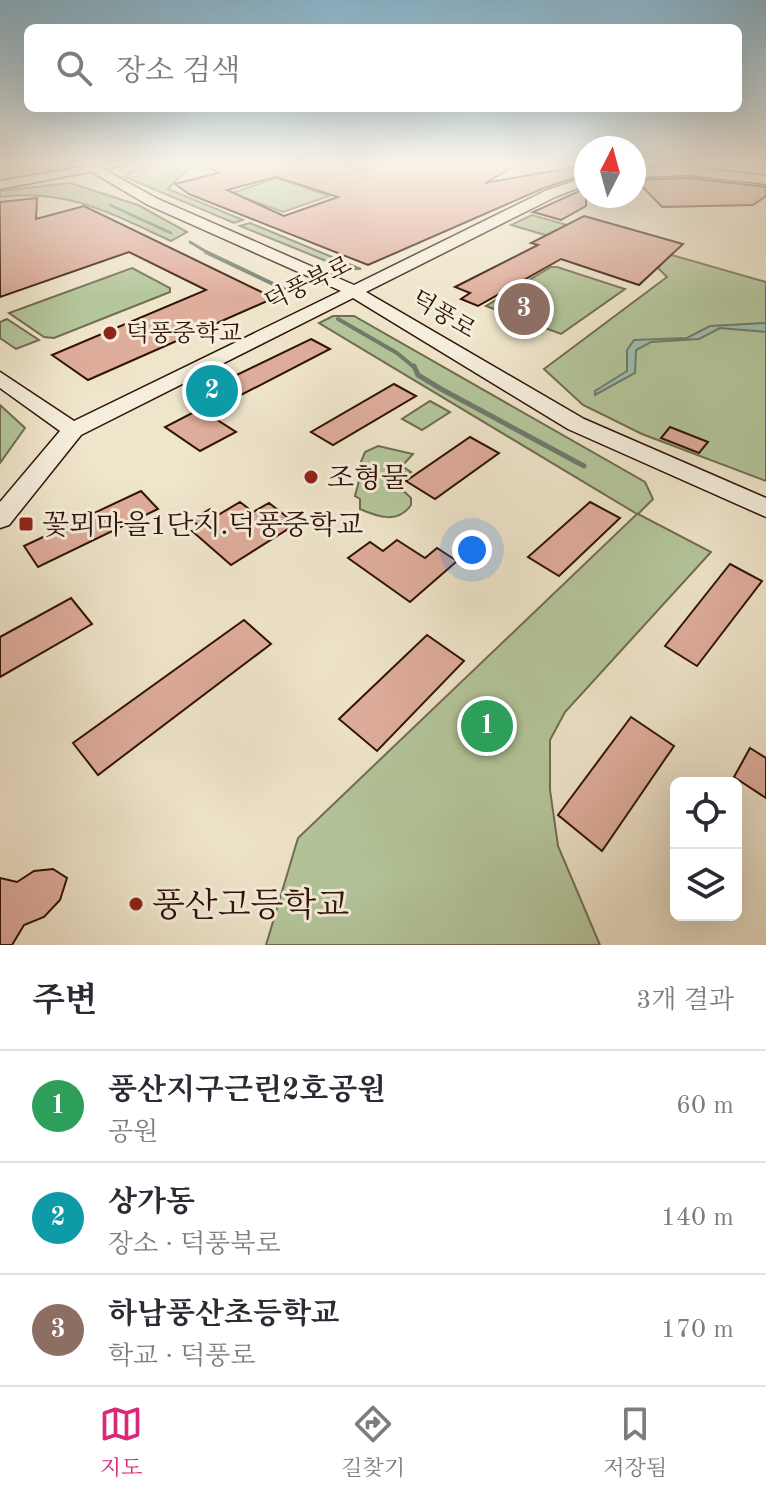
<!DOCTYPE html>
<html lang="ko">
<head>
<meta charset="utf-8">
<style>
  body { margin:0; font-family:"Old Standard TT","Noto Serif KR",serif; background:#f2f2f3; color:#2b2b33 }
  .controls { position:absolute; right:24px; bottom:24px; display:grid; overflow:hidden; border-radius:12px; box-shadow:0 8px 32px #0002 }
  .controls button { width:72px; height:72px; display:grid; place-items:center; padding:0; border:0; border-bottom:2px solid #e1e1e2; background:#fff; color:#2b2b33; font:40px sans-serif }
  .compass { position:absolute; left:574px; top:136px; width:72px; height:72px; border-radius:50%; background:#fff; box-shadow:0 8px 32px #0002; rotate:6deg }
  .you { position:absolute; left:472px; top:550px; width:28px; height:28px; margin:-20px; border:6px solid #fff; border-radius:50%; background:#1a73e8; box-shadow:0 0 0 12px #1a73e833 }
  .badge { display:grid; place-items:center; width:52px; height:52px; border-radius:50%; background:#db2777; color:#fff; font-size:26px; font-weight:700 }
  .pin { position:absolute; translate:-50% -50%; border:4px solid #fff; box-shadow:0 2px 8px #0006 }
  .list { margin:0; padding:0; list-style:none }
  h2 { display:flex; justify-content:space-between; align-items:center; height:104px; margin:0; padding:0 32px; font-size:34px }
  h2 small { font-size:26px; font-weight:400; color:#7c7c81 }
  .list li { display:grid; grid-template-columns:52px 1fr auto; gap:24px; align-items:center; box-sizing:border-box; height:112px; padding:0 32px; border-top:2px solid #e1e1e2 }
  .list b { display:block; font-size:30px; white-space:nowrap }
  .list p { margin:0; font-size:26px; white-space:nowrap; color:#7c7c81 }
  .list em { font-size:26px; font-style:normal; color:#7c7c81 }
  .icon { flex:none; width:44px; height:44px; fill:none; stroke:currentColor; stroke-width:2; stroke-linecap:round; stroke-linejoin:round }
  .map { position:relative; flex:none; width:766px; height:945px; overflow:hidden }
  .search { position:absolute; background:#fff; box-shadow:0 8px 32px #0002; left:24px; right:24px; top:24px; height:88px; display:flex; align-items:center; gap:20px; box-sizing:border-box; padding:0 28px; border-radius:12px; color:#7c7c81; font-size:30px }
  .sheet { height:440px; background:#fff }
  nav { display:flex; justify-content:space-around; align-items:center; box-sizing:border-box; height:112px; border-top:2px solid #e1e1e2; background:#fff; font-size:22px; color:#7c7c81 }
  nav a { display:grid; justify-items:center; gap:4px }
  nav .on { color:#db2777 }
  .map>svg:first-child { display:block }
  .green { fill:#b4c69b; stroke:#726c50; stroke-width:2 }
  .water { fill:#9bc0b1; stroke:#707a6d; stroke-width:2 }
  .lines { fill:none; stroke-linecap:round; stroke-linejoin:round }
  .stream-far2 { stroke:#707a6d; stroke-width:3 }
  .stream-far1 { stroke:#707a6d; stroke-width:4 }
  .stream { stroke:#707a6d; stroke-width:5 }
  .building { fill:#dfad9c; stroke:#301206; stroke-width:2; fill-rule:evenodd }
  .primary-tunnel { stroke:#d2c5ad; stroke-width:15; stroke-dasharray:15 7; stroke-linecap:butt }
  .secondary-casing { stroke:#301206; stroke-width:3 }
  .primary-casing { stroke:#301206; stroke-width:3 }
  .secondary { fill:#f5eedd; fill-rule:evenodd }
  .primary { fill:#efe5cb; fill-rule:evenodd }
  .poi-dot { fill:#8f2418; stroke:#f5eedd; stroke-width:3 }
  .labels { text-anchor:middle; stroke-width:6; stroke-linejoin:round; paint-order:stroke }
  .far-street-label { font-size:24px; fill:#301206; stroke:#f5eedd }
  .far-poi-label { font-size:24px; fill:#301206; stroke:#f5eedd; text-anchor:start }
  .poi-label { font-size:28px; fill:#301206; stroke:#f5eedd; text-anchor:start }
  .near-poi-label { font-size:34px; fill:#301206; stroke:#f5eedd; text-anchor:start }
</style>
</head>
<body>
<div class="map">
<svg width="766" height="945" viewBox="0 0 766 945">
  <rect width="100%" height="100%" fill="#efe5cb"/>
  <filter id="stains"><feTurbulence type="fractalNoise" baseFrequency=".0025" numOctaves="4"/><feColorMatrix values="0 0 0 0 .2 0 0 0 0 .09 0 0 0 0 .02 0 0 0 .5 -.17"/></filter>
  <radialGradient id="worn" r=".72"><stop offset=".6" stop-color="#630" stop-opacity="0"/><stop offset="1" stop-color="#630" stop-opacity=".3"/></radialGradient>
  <g class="green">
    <path d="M157,165h35l-24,24 75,31 -9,3 -109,-46 6,-6z"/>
    <path d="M277,178l52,18 -46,16 -51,-19z"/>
    <path d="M70,183l68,22 49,27 -16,9c-59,-27 -104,-53 -171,-44v-6z"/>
    <path d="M532,215l234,67v199l-124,-47 -59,-29 -39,-36 123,-92 -9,-9 -147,-43z"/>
    <path d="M250,223l111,46h-15l-106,-43z"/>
    <path d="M551,267h6l68,22 -64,45 -75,-28z"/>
    <path d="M132,268l38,20v4l-116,46 -10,-1 -35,-24z"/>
    <path d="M333,316h21l291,166 8,17 -15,15 73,38 -146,160 -15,28v50l8,56 42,99h-334l32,-107 339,-324 -318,-191z"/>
    <path d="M7,319l32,21 -23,9 -16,-11v-16z"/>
    <path d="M430,401l20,11 -28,18 -20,-11z"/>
    <path d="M0,405l25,23 -25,35z"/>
    <path d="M378,446l35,8 -11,12 9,6 -16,11 16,15v7c-13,19 -33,12 -51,4v-10l-5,-3 6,-23 -3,-4 7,-17z"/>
  </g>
  <path class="water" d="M766,323v9l-46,-4 -21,11 -48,3 -15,8 -1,23 -40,22v-4l32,-20v-21l7,-10 53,-2 23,-12z"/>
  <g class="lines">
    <g class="stream-far2">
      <path d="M110,205l61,28"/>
      <path d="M190,242l20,12"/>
    </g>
    <g class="stream-far1">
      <path d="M206,252l86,41"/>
      <path d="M338,319l59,34 18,15"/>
    </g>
    <path class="stream" d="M414,366l4,9 23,14 143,77"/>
  </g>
  <g class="building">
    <path d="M205,165h312l-32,18 101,-18v9l-42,14 -176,77 -179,-71 -14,-10 43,-11zM276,177l62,20 -54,19 -57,-26z"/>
    <path d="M688,178l78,9v9l-13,9 -91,2 -26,-27z"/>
    <path d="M586,188v18l-25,14 -28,-8z"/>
    <path d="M37,198l-1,21 48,-13 190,92 -186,82 -36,-25 154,-65 -77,-38 -129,45v-95z"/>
    <path d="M584,216l99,28 -44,41 -78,-26 -83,47 -17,-7 9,-6 -15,-6 83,-42 -7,-2z"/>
    <path d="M311,339l19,10 -120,62 -23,-12z"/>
    <path d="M394,384l22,12 -83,49 -22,-13z"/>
    <path d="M200,409l36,23 -36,19 -35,-24z"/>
    <path d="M670,427l38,15 -9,11 -38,-15z"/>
    <path d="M470,437l29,16 -64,46 -29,-18z"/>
    <path d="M141,491l17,18 -120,58 -14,-21z"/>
    <path d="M240,502l13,10 16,-9 27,21 -65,41 -39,-34 8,-4 -8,-7 18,-11 8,6z"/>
    <path d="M590,502l30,16 -61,58 -31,-19z"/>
    <path d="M397,540l28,18 12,-10 20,13 -47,41 -62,-44 22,-16 13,9z"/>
    <path d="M730,564l32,17 -65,85 -32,-20z"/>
    <path d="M71,598l21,26 -92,53v-40z"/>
    <path d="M244,620l27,24 -173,131 -25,-32z"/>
    <path d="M427,635l37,26 -87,90 -38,-32z"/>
    <path d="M631,717l43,29 -72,105 -44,-36z"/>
    <path d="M750,748l16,10v40l-32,-21z"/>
    <path d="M53,869l14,9 -7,22 -16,17 -20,8 -12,20h-12v-67l17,4 17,-11z"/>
  </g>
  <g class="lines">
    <path class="primary-tunnel" d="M1,179l87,-13"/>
    <g class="secondary-casing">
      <g id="secondary">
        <path d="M80,165h16l62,34 196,86 191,-94 41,-14v8l-31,12 -189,95 218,127 182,79v19l-198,-88 -215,-131 -272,137 -72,90 -9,3v-26l60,-71 -60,-43v-16l74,49 267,-130 -193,-86z"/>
        <path d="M688,167l78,9v8l-78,-9 -54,2v-8z"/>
      </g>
    </g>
    <g class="primary-casing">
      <path id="primary" d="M93,165h32l-125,24v-8z"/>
    </g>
    <use href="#secondary" class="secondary"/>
    <use href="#primary" class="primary"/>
  </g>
  <linearGradient id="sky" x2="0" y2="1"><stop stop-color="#89b9d2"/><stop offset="0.55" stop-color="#f8f3e8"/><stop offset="1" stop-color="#f8f3e8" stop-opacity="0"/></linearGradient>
  <rect width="766" height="298" fill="url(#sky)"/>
  <g class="poi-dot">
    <circle cx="110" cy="333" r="8"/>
    <circle cx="311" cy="477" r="8"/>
    <rect x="18" y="516" width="16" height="16" rx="4"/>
    <circle cx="136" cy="904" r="8"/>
  </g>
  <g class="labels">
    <g class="far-street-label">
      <text transform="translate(308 283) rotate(-26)" y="8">덕풍북로</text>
      <text transform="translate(444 314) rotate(31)" y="8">덕풍로</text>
    </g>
    <g class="far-poi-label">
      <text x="126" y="341">덕풍중학교</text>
    </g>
    <g class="poi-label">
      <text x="327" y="487">조형물</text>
      <text x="42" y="534">꽃뫼마을1단지.덕풍중학교</text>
    </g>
    <g class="near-poi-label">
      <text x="152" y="916">풍산고등학교</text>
    </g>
  </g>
  <rect width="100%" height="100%" filter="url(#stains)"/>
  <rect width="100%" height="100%" fill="url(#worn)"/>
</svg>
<div class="controls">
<button><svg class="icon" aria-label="locate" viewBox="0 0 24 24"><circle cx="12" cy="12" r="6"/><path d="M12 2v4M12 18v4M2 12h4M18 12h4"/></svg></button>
<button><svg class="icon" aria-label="layers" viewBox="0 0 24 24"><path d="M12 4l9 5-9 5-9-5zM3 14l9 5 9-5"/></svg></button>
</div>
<svg class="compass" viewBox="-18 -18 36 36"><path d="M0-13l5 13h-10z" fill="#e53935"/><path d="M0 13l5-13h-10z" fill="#7c7c81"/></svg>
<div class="you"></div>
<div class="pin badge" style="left:487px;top:726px;background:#2e9e5b">1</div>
<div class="pin badge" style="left:212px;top:391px;background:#0f9aa8">2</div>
<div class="pin badge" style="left:524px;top:309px;background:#8d6e63">3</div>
<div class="search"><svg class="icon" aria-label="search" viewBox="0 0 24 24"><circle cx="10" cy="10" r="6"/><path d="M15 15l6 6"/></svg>장소 검색</div>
</div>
<section class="sheet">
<h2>주변<small>3개 결과</small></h2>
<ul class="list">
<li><span class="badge" style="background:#2e9e5b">1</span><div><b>풍산지구근린2호공원</b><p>공원</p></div><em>60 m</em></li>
<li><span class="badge" style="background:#0f9aa8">2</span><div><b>상가동</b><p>장소 · 덕풍북로</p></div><em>140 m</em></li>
<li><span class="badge" style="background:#8d6e63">3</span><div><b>하남풍산초등학교</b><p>학교 · 덕풍로</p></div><em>170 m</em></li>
</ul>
</section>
<nav>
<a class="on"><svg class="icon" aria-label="map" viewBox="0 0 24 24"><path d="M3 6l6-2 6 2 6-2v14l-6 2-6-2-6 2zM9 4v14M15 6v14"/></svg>지도</a>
<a><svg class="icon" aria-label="directions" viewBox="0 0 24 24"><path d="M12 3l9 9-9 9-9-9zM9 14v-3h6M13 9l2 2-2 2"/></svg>길찾기</a>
<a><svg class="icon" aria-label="saved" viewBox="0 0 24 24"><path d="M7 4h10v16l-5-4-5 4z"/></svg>저장됨</a>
</nav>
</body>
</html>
